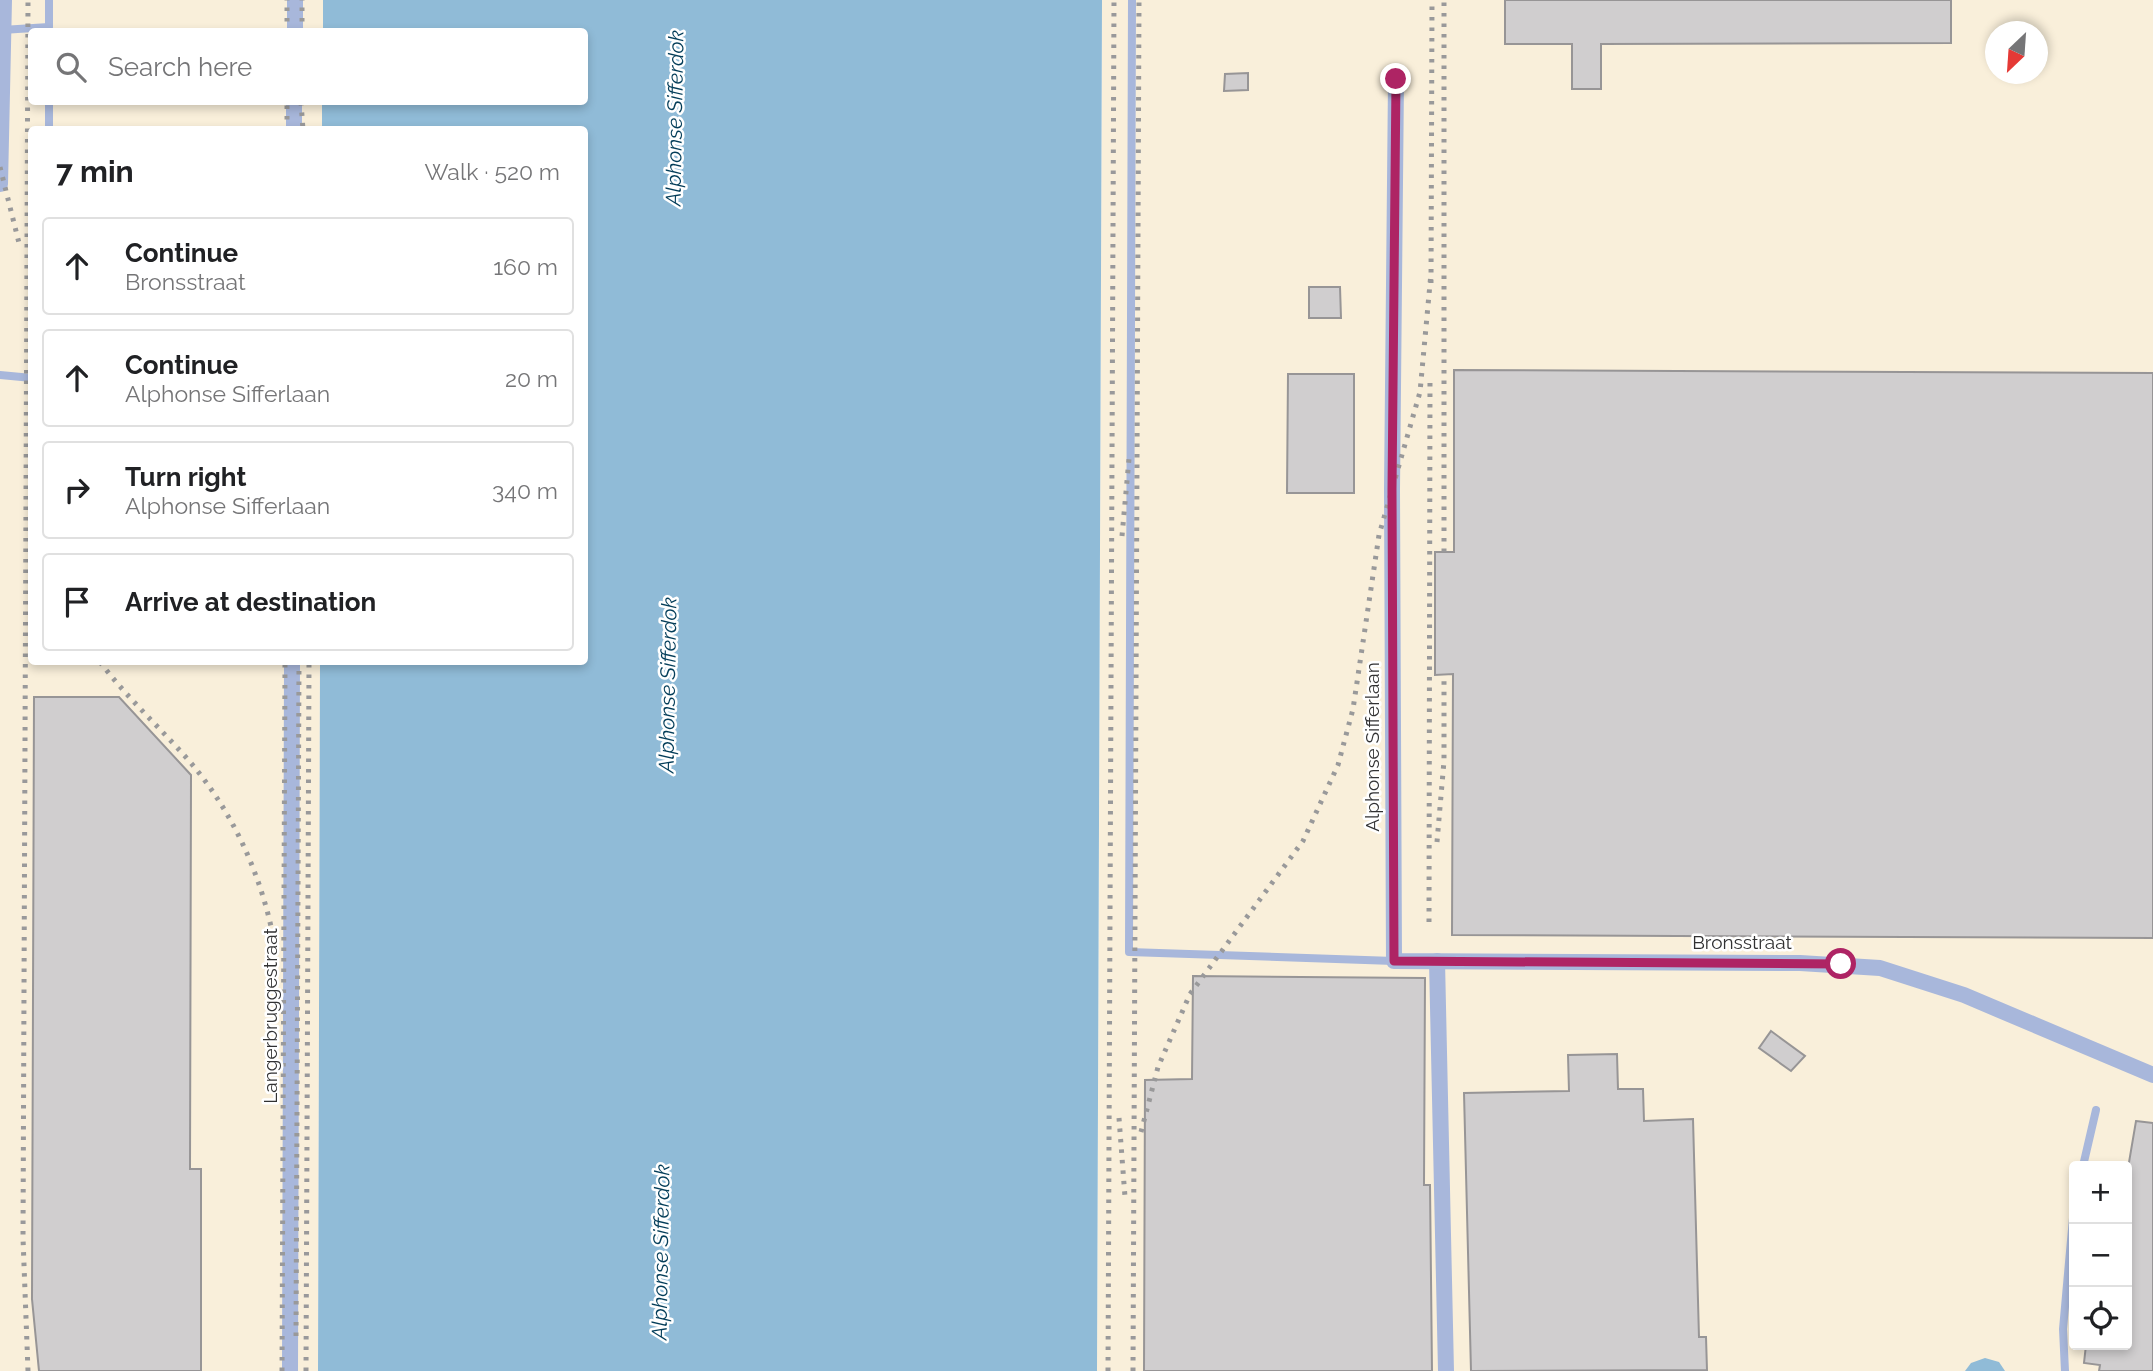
<!DOCTYPE html>
<html lang="en">
<head>
<meta charset="utf-8">
<style>
  body { margin:0; font-family:Raleway,sans-serif; background:#f2f2f2; color:#202124 }
  .controls { position:absolute; right:21px; bottom:21px; display:grid; overflow:hidden; border-radius:7px; box-shadow:0 4px 10px #0003 }
  .controls button { width:63px; height:63px; display:grid; place-items:center; padding:0; border:0; border-bottom:2px solid #e0e0e0; background:#fff; color:#202124; font:35px sans-serif }
  .compass { position:absolute; left:1985px; top:21px; width:63px; height:63px; border-radius:50%; background:#fff; box-shadow:0 4px 10px #0003; rotate:205deg }
  .stop { position:absolute; width:21px; height:21px; margin:-16px; border:5px solid #ae2464; border-radius:50%; background:#fff }
  .stop.end { background:#ae2464; border-color:#fff; box-shadow:0 2px 7px #0008 }
  .list { margin:0; padding:0; list-style:none }
  h2 { display:flex; justify-content:space-between; align-items:center; height:91px; margin:0; padding:0 28px; font-size:30px }
  h2 small { font-size:23px; font-weight:400; color:#757577 }
  .list li { display:grid; grid-template-columns:46px 1fr auto; gap:21px; align-items:center; box-sizing:border-box; height:98px; margin:0 14px 14px; padding:0 14px; border:2px solid #e0e0e0; border-radius:7px }
  .list b { display:block; font-size:26px; white-space:nowrap }
  .list p { margin:0; font-size:23px; white-space:nowrap; color:#757577 }
  .list em { font-size:23px; font-style:normal; color:#757577 }
  .icon { flex:none; width:38px; height:38px; fill:none; stroke:currentColor; stroke-width:2; stroke-linecap:round; stroke-linejoin:round }
  .map { position:relative; flex:none; width:2153px; height:1371px; overflow:hidden }
  .search { position:absolute; background:#fff; box-shadow:0 4px 10px #0003; left:28px; top:28px; width:560px; height:77px; display:flex; align-items:center; gap:18px; box-sizing:border-box; padding:0 24px; border-radius:7px; color:#757577; font-size:26px }
  .panel { position:absolute; background:#fff; box-shadow:0 4px 10px #0003; left:28px; top:126px; width:560px; height:539px; border-radius:7px }
  .map>svg:first-child { display:block }
  .commercial { fill:#f9efda; fill-rule:evenodd }
  .water { fill:#90bbd7 }
  .building { fill:#d0cecf; stroke:#979596; stroke-width:2 }
  .lines { fill:none; stroke-linecap:round; stroke-linejoin:round }
  .lane { stroke:#a8b7db; stroke-width:8 }
  .street { stroke:#a8b7db; stroke-width:16 }
  .rail { stroke:#99999a; stroke-width:5; stroke-dasharray:3.5 7; stroke-linecap:butt }
  .route { stroke:#ae2464; stroke-width:9 }
  .labels { text-anchor:middle; stroke-width:5; stroke-linejoin:round; paint-order:stroke }
  .street-label { font-size:19px; fill:#313132; stroke:#fff }
  .water-label { font-size:21px; font-style:italic; fill:#033d59; stroke:#fff }
</style>
</head>
<body>
<div class="map">
<svg width="2153" height="1371" viewBox="0 0 2153 1371">
  <rect width="100%" height="100%" fill="#f9fafb"/>
  <g class="commercial">
    <path d="M0,0h323v31l-291,1v70h290v27l-290,1v532h288l-2,709h-318z"/>
    <path d="M1102,0h1051v1371h-1056zM1996,32h42v42h-42zM2074,1166h53v179h-53z"/>
  </g>
  <g class="water">
    <path d="M323,0h779l-5,1371h-779l2,-709h264v-532l-262,-1v-27h262v-70l-261,-1z"/>
    <path d="M1985,1358l14,4 6,9h-40l6,-8z"/>
  </g>
  <g class="building">
    <path d="M1505,0h446v43l-350,1v45h-29v-45h-67z"/>
    <path d="M1248,73v17l-24,1 1,-17z"/>
    <path d="M1309,287h31l1,31h-32z"/>
    <path d="M1454,370l699,3v565l-701,-3 1,-261 -18,1v-123h19z"/>
    <path d="M1288,374h66v119h-67z"/>
    <path d="M34,697h85l72,78 -1,394h11v202h-162l-7,-72z"/>
    <path d="M1193,976l232,2 -1,207h6l2,186h-288l1,-291 47,-1z"/>
    <path d="M1771,1031l34,25 -14,15 -32,-23z"/>
    <path d="M1617,1054l1,35h25l1,32 49,-2 6,218h7l1,33 -236,1 -7,-278 105,-2 -1,-36z"/>
    <path d="M2136,1121l17,2v248h-54l1,-6 -16,-2 2,-18h41v-171z"/>
  </g>
  <g class="lines">
    <g class="lane">
      <path d="M1132,0l-3,952 265,9"/>
      <path d="M2,30l47,-3v-27"/>
      <path d="M49,102v28"/>
      <path d="M0,375l32,3"/>
      <path d="M2083,1166l13,-56"/>
      <path d="M2065,1371l-2,-42 11,-122"/>
    </g>
    <g class="street">
      <path d="M295,32v-32"/>
      <path d="M1396,80l-4,410 2,471 406,2 80,5 84,27 189,80"/>
      <path d="M294,130v-28"/>
      <path d="M0,184l4,-184"/>
      <path d="M1437,961l9,410"/>
      <path d="M290,1371l2,-709"/>
    </g>
    <g class="rail">
      <path d="M287,32v-32"/>
      <path d="M302,32v-32"/>
      <path d="M301,102l2,28"/>
      <path d="M287,130v-28"/>
      <path d="M0,167l20,80"/>
      <path d="M1431,283l1,-283"/>
      <path d="M1122,536l7,-77"/>
      <path d="M1444,552v-552"/>
      <path d="M100,662c25,33 55,61 83,92 50,55 81,125 93,198"/>
      <path d="M1437,842l7,-81v-87"/>
      <path d="M1429,922l1,-544"/>
      <path d="M1119,1118l6,79"/>
      <path d="M1141,1132l17,-65 32,-73 113,-153 35,-76 15,-56 26,-174 41,-143 11,-119"/>
      <path d="M296,1336l3,-674"/>
      <path d="M28,1371l-5,-133 5,-1238"/>
      <path d="M282,1371l3,-709"/>
      <path d="M306,1371l3,-709"/>
      <path d="M1108,1371l6,-1371"/>
      <path d="M1133,1371l6,-1371"/>
    </g>
  </g>
  <g class="lines">
    <path class="route" d="M1396,79l-4,411 2,471 447,3"/>
  </g>
  <g class="labels">
    <g class="street-label">
      <text transform="translate(1372 747) rotate(-90)" y="7">Alphonse Sifferlaan</text>
      <text x="1742" y="949">Bronsstraat</text>
      <text transform="translate(270 1016) rotate(-90)" y="7">Langerbruggestraat</text>
    </g>
    <g class="water-label">
      <text transform="translate(675 118) rotate(-89)" y="7">Alphonse Sifferdok</text>
      <text transform="translate(668 685) rotate(-89)" y="7">Alphonse Sifferdok</text>
      <text transform="translate(661 1252) rotate(-89)" y="7">Alphonse Sifferdok</text>
    </g>
  </g>
</svg>
<div class="controls">
<button>+</button>
<button>−</button>
<button><svg class="icon" aria-label="locate" viewBox="0 0 24 24"><circle cx="12" cy="12" r="6"/><path d="M12 2v4M12 18v4M2 12h4M18 12h4"/></svg></button>
</div>
<svg class="compass" viewBox="-18 -18 36 36"><path d="M0-13l5 13h-10z" fill="#e53935"/><path d="M0 13l5-13h-10z" fill="#757577"/></svg>
<div class="stop" style="left:1841px;top:964px"></div>
<div class="stop end" style="left:1396px;top:79px"></div>
<div class="search"><svg class="icon" aria-label="search" viewBox="0 0 24 24"><circle cx="10" cy="10" r="6"/><path d="M15 15l6 6"/></svg>Search here</div>
<section class="panel">
<h2>7 min<small>Walk · 520 m</small></h2>
<ul class="list">
<li><svg class="icon" aria-label="ahead" viewBox="0 0 24 24"><path d="M12 20V5M6 11l6-6 6 6"/></svg><div><b>Continue</b><p>Bronsstraat</p></div><em>160 m</em></li>
<li><svg class="icon" aria-label="ahead" viewBox="0 0 24 24"><path d="M12 20V5M6 11l6-6 6 6"/></svg><div><b>Continue</b><p>Alphonse Sifferlaan</p></div><em>20 m</em></li>
<li><svg class="icon" aria-label="right" viewBox="0 0 24 24"><path d="M7 20v-9h11M14 6l5 5-5 5"/></svg><div><b>Turn right</b><p>Alphonse Sifferlaan</p></div><em>340 m</em></li>
<li><svg class="icon" aria-label="arrive" viewBox="0 0 24 24"><path d="M6 21V4h12l-3 4 3 4H6"/></svg><div><b>Arrive at destination</b></div></li>
</ul>
</section>
</div>
</body>
</html>
